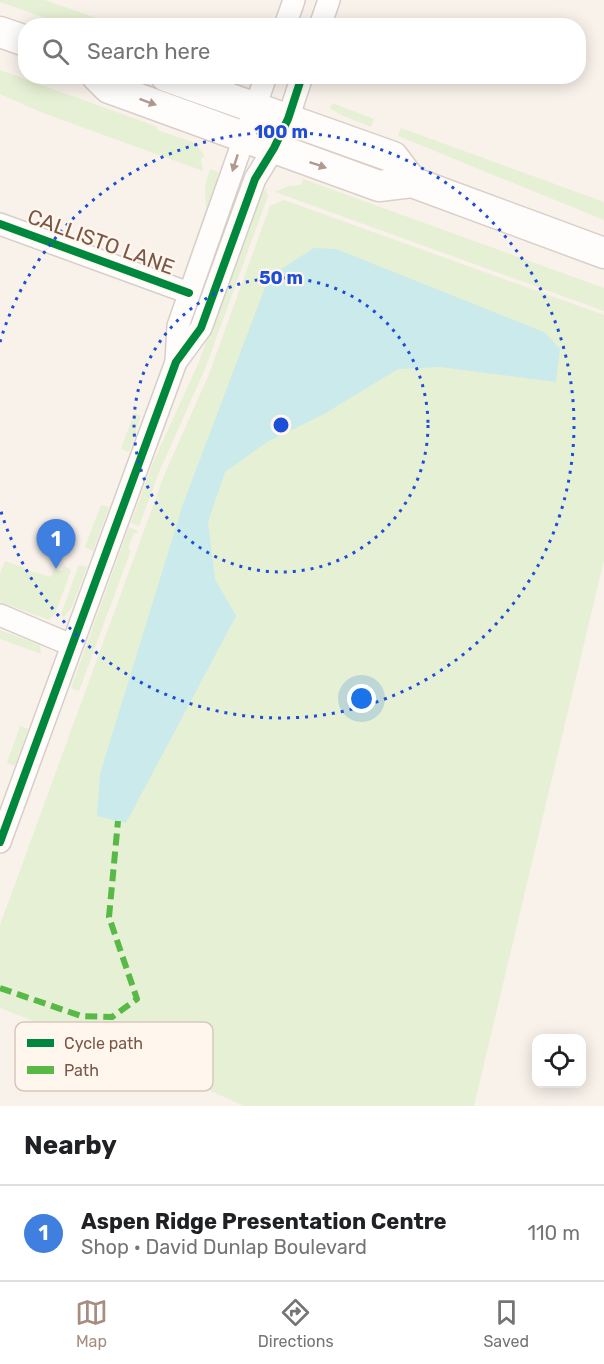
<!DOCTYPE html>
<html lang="en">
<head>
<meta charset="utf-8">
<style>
  body { margin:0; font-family:Rubik,sans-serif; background:#f6f6f6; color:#202124 }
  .controls { position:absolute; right:18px; bottom:18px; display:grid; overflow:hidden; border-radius:12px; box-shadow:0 3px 15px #0003 }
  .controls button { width:54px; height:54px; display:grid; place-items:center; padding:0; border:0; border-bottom:2px solid #e0e0e0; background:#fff; color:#202124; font:30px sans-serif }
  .you { position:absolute; left:362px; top:699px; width:21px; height:21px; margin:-15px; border:4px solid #fff; border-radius:50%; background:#1a73e8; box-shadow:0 0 0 9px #1a73e833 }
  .badge { display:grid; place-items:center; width:39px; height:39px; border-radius:50%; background:#a78d80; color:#fff; font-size:20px; font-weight:700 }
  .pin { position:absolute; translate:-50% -50px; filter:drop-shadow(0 2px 3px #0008) }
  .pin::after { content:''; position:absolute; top:32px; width:21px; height:18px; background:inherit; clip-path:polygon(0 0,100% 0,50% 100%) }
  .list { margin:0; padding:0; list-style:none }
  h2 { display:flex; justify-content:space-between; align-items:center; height:78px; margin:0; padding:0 24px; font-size:26px }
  h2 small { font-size:20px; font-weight:400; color:#757577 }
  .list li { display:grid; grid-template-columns:39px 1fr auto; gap:18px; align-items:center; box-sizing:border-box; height:96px; padding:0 24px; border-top:2px solid #e0e0e0 }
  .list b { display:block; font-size:22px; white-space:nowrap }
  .list p { margin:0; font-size:20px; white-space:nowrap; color:#757577 }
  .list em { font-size:20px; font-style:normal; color:#757577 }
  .icon { flex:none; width:33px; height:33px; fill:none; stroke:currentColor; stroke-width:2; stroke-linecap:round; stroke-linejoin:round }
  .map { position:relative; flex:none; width:604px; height:1106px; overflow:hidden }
  .search { position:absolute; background:#fff; box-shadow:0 3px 15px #0003; left:18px; right:18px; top:18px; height:66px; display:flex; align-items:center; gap:15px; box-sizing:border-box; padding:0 21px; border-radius:24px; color:#757577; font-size:22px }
  .sheet { height:174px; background:#fff }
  nav { display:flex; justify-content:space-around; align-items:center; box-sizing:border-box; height:84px; border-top:2px solid #e0e0e0; background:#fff; font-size:16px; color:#757577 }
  nav a { display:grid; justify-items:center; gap:3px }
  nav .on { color:#a78d80 }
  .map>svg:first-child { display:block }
  .green { fill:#e6f0d4 }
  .water { fill:#cbeaeb }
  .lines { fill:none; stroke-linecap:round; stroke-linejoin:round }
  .minor-casing { stroke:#d8cec8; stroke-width:24 }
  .secondary-casing { stroke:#dacfc8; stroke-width:33 }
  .minor { stroke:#fefdfc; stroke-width:21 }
  .secondary { stroke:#fefdfc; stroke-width:30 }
  .quiet { stroke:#58b947; stroke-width:6; stroke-dasharray:12 6; stroke-linecap:butt }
  .cycleway-casing { stroke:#fff7ed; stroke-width:11 }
  .cycleway { stroke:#00873e; stroke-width:8 }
  .oneway { fill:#af998f }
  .ring { fill:none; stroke:#1d4ed8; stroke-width:3; stroke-dasharray:3 6 }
  .labels { text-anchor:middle; stroke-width:4.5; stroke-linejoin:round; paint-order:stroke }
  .street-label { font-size:21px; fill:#7b5747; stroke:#fff7ed }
  .key { fill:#fff7ed; stroke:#d7c7bb; stroke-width:1.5 }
  .key-label { font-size:16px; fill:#7b5747 }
  .centre { fill:#1d4ed8; stroke:#fff7ed; stroke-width:3 }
  .ring-label { font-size:18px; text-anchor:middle; font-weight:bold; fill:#1d4ed8; stroke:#fff7ed; stroke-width:4.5; stroke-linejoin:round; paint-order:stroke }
</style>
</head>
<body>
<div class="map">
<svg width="604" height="1106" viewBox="0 0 604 1106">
  <rect width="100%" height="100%" fill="#f9f2eb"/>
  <g class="green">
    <path d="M0,0h45l71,25h-51l-65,-23z"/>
    <path d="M0,70l147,53 10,4v3l42,14 -1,3 7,9 -4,2 2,13 -160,-58 -43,-19z"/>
    <path d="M332,103l42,16 -3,8 -30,-12 -11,-7z"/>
    <path d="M401,128l203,74v18l-206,-84z"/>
    <path d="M210,169l8,3 -2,17 -29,83 -1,-5 20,-58 -1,-24z"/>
    <path d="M303,179l301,109v23l-329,-119 13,-6 13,-1z"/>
    <path d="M266,188l2,8 -63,173 -45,101 -21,56 -8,-3 21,-58 46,-101 60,-162z"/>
    <path d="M284,200l320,115v245l-130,546h-230l-60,-27 -184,-71v-83l165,-452 44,-99 61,-168z"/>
    <path d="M134,413l7,3 -12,36 -8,-3z"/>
    <path d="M101,505l8,2 -16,44 -8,-4z"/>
    <path d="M129,527l9,4 -1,2h-3l-6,15 3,2 -52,141 -8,-3z"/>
    <path d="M5,561l20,7 -1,1 27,8 3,-9 8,3 2,-5 7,4 -15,42 -7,8 -49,-18v-29z"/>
    <path d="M79,565l8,2 -15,40 -9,11 -2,-4z"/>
    <path d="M0,630l40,15 1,9 -41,-15z"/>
    <path d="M20,726l8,3 -13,37 -8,-3z"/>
  </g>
  <path class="water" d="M314,248l22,1 208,83 16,17 -4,33 -116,-15 -42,2 -74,45 -57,28 -42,30 -17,50 7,57 21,37 -110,207 -29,-7 3,-42 83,-270 86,-227z"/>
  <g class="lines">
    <g class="minor-casing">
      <g id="minor">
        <path d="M285,26l9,-26"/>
        <path d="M320,26l9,-26"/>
        <path d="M0,224l189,69"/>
        <path d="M176,362l2,-36 88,-250"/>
        <path d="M0,615l71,30"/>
        <path d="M0,842l176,-480 25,-34 54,-149 19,-31 14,-29 14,-43"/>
      </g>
    </g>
    <g class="secondary-casing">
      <g id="secondary">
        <path d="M0,32l26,9"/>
        <path d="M97,76l12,12 270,98 33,-4 192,71"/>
        <path d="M166,76l227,81 19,25"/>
      </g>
    </g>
    <use href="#minor" class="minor"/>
    <use href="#secondary" class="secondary"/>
    <path class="quiet" d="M0,988l81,28 31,1 25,-18 -28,-82 9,-96"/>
    <g class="cycleway-casing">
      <g id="cycleway">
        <path d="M0,224l189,69"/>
        <path d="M0,842l176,-480 25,-34 54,-149 19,-31 14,-29 14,-43"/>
      </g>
    </g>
    <use href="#cycleway" class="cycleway"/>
  </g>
  <defs><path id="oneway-solid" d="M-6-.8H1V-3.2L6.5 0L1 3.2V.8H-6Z" transform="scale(1.5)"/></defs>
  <g class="oneway">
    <use href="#oneway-solid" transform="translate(148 102) rotate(20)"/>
    <use href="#oneway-solid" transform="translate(235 163) rotate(108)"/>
    <use href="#oneway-solid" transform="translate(318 165) rotate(19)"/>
  </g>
  <g class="ring">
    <circle cx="281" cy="425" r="147"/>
    <path d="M0 342A293 293 0 1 1 0 508"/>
  </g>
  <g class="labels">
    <g class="street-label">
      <text transform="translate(101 242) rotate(20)" y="7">CALLISTO LANE</text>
    </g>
  </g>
  <rect x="15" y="1022" width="198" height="69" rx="9" class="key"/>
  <rect x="27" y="1039" width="27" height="8" fill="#00873e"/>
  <rect x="27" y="1066" width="27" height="8" fill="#58b947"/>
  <g class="key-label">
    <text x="64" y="1049">Cycle path</text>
    <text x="64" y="1076">Path</text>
  </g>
  <circle cx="281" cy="425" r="9" class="centre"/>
  <g class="ring-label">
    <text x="281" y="138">100 m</text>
    <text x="281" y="284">50 m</text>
  </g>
</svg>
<div class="controls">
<button><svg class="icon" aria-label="locate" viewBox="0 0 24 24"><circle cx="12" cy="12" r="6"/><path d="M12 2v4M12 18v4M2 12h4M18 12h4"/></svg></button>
</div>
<div class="you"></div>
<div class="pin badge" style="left:56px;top:569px;background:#3f7fe0">1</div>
<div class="search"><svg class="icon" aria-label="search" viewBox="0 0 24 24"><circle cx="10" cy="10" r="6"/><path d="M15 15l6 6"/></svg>Search here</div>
</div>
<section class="sheet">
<h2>Nearby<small></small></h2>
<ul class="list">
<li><span class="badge" style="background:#3f7fe0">1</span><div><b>Aspen Ridge Presentation Centre</b><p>Shop · David Dunlap Boulevard</p></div><em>110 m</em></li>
</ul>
</section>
<nav>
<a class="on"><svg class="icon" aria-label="map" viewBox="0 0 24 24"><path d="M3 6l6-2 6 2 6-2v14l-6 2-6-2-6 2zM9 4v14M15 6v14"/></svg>Map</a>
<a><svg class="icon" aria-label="directions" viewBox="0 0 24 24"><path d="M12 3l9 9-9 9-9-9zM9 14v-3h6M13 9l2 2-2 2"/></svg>Directions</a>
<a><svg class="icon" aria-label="saved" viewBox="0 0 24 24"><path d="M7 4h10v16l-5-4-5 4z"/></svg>Saved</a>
</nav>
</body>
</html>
